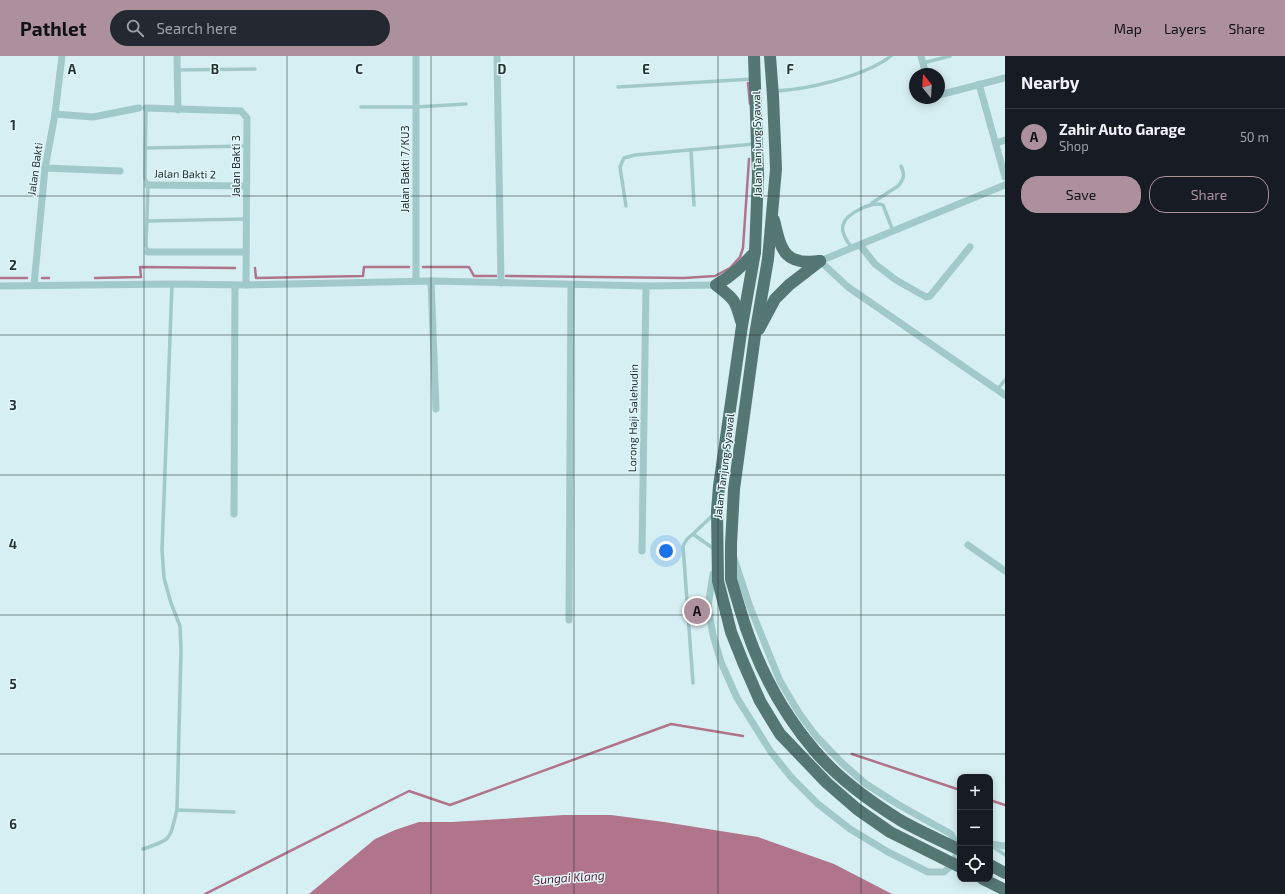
<!DOCTYPE html>
<html lang="en">
<head>
<meta charset="utf-8">
<style>
  body { margin:0; font-family:"Exo 2",sans-serif; background:#242831; color:#f1f3f6 }
  .controls { position:absolute; right:12px; bottom:12px; display:grid; overflow:hidden; border-radius:8px; box-shadow:0 2px 10px #0003 }
  .controls button { width:36px; height:36px; display:grid; place-items:center; padding:0; border:0; border-bottom:1px solid #363941; background:#171b24; color:#f1f3f6; font:20px sans-serif }
  .compass { position:absolute; left:909px; top:12px; width:36px; height:36px; border-radius:50%; background:#171b24; box-shadow:0 2px 10px #0003; rotate:342deg }
  .you { position:absolute; left:666px; top:495px; width:14px; height:14px; margin:-10px; border:3px solid #fff; border-radius:50%; background:#1a73e8; box-shadow:0 0 0 6px #1a73e833 }
  .badge { display:grid; place-items:center; width:26px; height:26px; border-radius:50%; background:#ac909c; color:#111; font-size:13px; font-weight:700 }
  .pin { position:absolute; translate:-50% -50%; border:2px solid #fff; box-shadow:0 1px 4px #0006 }
  .list { margin:0; padding:0; list-style:none }
  h2 { display:flex; justify-content:space-between; align-items:center; height:52px; margin:0; padding:0 16px; font-size:17px }
  h2 small { font-size:13px; font-weight:400; color:#9ea1a6 }
  .list li { display:grid; grid-template-columns:26px 1fr auto; gap:12px; align-items:center; box-sizing:border-box; height:56px; padding:0 16px; border-top:1px solid #363941 }
  .list b { display:block; font-size:15px; white-space:nowrap }
  .list p { margin:0; font-size:13px; white-space:nowrap; color:#9ea1a6 }
  .list em { font-size:13px; font-style:normal; color:#9ea1a6 }
  .actions { display:flex; gap:8px; padding:12px 16px }
  .actions a { flex:1; padding:9px 0; border:1px solid #ac909c; border-radius:16px; text-align:center; font-size:14px; color:#ac909c }
  .actions .main { background:#ac909c; color:#111 }
  .icon { flex:none; width:22px; height:22px; fill:none; stroke:currentColor; stroke-width:2; stroke-linecap:round; stroke-linejoin:round }
  .map { position:relative; flex:none; width:1005px; height:838px; overflow:hidden }
  header { display:flex; align-items:center; gap:24px; box-sizing:border-box; height:56px; padding:0 20px; background:#ac909c; color:#111 }
  header strong { font-size:19px }
  nav { display:flex; gap:22px; margin-inline-start:auto; font-size:14px }
  .search { width:280px; height:36px; background:#242831; display:flex; align-items:center; gap:10px; box-sizing:border-box; padding:0 14px; border-radius:22px; color:#9ea1a6; font-size:15px }
  main { display:flex }
  aside { flex:1; background:#171b24 }
  .map>svg:first-child { display:block }
  .water { fill:#b0748b }
  .lines { fill:none; stroke-linecap:round; stroke-linejoin:round }
  .stream { stroke:#b0748b; stroke-width:2.5 }
  .lane { stroke:#a2c9ca; stroke-width:3.5 }
  .street { stroke:#a2c9ca; stroke-width:7 }
  .primary { stroke:#557774; stroke-width:12 }
  .primary-bridge { stroke:#557774; stroke-width:12 }
  .grid { fill:none; stroke:#253433; stroke-width:1; stroke-opacity:0.55 }
  .labels { text-anchor:middle; stroke-width:3; stroke-linejoin:round; paint-order:stroke }
  .street-label { font-size:11px; fill:#253433; stroke:#e2f7fa }
  .water-label { font-size:12px; font-style:italic; fill:#58182f; stroke:#e2f7fa }
  .grid-label { font-size:13px; text-anchor:middle; font-weight:bold; fill:#253433; stroke:#e2f7fa; stroke-width:3; stroke-linejoin:round; paint-order:stroke }
</style>
</head>
<body>
<header>
<strong>Pathlet</strong>
<div class="search"><svg class="icon" aria-label="search" viewBox="0 0 24 24"><circle cx="10" cy="10" r="6"/><path d="M15 15l6 6"/></svg>Search here</div>
<nav><a>Map</a><a>Layers</a><a>Share</a></nav>
</header>
<main>
<div class="map">
<svg width="1005" height="838" viewBox="0 0 1005 838">
  <rect width="100%" height="100%" fill="#d6eff2"/>
  <path class="water" d="M564,759h47l53,7 94,15 76,27 58,30h-583l66,-55 20,-9 24,-8h33z"/>
  <g class="lines">
    <g class="stream">
      <path d="M748,27l2,21"/>
      <path d="M423,211h46l5,9h22"/>
      <path d="M255,212l1,10 107,-2 1,-9h45"/>
      <path d="M506,220l178,2 31,-2 15,-8 10,-11 3,-9 6,-89"/>
      <path d="M0,222h27"/>
      <path d="M42,222h7"/>
      <path d="M95,222l46,-1 -1,-10 95,1"/>
      <path d="M852,698l108,36"/>
      <path d="M990,744l15,5"/>
      <path d="M205,838l204,-103 41,14 221,-81 72,12"/>
    </g>
    <g class="lane">
      <path d="M923,7l27,-7"/>
      <path d="M177,14l78,-1"/>
      <path d="M618,31l135,-8"/>
      <path d="M774,35c32,-1 92,-15 117,-35"/>
      <path d="M361,51h55l50,-3"/>
      <path d="M146,52l-1,70 3,7 -2,60 2,7"/>
      <path d="M146,92l101,-2"/>
      <path d="M691,94l3,55"/>
      <path d="M872,147l26,-17c6,-7 7,-11 3,-20"/>
      <path d="M626,150l-6,-39 4,-9 11,-3 119,-11"/>
      <path d="M147,165l99,-2"/>
      <path d="M852,192c-5,-7 -11,-15 -9,-23 3,-12 30,-24 40,-20l10,26"/>
      <path d="M997,334l8,-10"/>
      <path d="M714,458l-21,20 21,15"/>
      <path d="M693,627l-10,-137 4,-7 6,-5"/>
      <path d="M177,754l57,2"/>
      <path d="M992,790l13,9"/>
      <path d="M143,793c30,-10 26,-9 34,-39l4,-160 -1,-24 -9,-23 -7,-25 -2,-28 10,-266"/>
    </g>
    <g class="street">
      <path d="M177,0l1,54"/>
      <path d="M497,0l4,227"/>
      <path d="M921,0l5,18"/>
      <path d="M979,28l26,93"/>
      <path d="M939,39l66,-17"/>
      <path d="M146,52l95,3 6,7 -1,167"/>
      <path d="M55,58l38,3 46,-9"/>
      <path d="M996,87l9,-3"/>
      <path d="M45,112l75,3"/>
      <path d="M148,129l98,1"/>
      <path d="M1005,129l-185,76 28,26 157,108"/>
      <path d="M860,189l15,19 21,16 30,17 4,-1 40,-49"/>
      <path d="M148,196h98"/>
      <path d="M416,225v-225"/>
      <path d="M431,225l5,128"/>
      <path d="M34,229l11,-117 10,-54 7,-58"/>
      <path d="M0,230l172,-2 74,1 185,-4 215,5 70,-1"/>
      <path d="M234,458l1,-229"/>
      <path d="M968,489l37,26"/>
      <path d="M642,495l4,-265"/>
      <path d="M713,518l-5,33 5,28 8,27 16,36 34,54 20,25 27,27 32,25 38,23 40,20h16l10,-9 4,-15 -7,-14 -52,-29 -33,-21 -24,-21 -26,-27 -17,-23 -19,-32 -30,-74 -16,-49"/>
      <path d="M569,564l2,-335"/>
      <path d="M990,788l15,2"/>
    </g>
    <g class="primary">
      <path d="M774,164c7,30 10,46 46,41"/>
      <path d="M741,265c-6,-22 -7,-22 -25,-36 16,-9 26,-19 39,-33"/>
      <path d="M759,273l16,-30 14,-14 31,-24"/>
      <path d="M740,553l-9,-30v-35l3,-55 21,-154 13,-76 8,-90 -3,-73 -3,-40"/>
      <path d="M726,556l-8,-31 -1,-70 2,-25 23,-160 13,-74 3,-77 -4,-119"/>
      <path d="M990,809l15,8"/>
      <path d="M983,823l22,11"/>
    </g>
    <g class="primary-bridge">
      <path d="M740,553c15,52 40,101 75,142 22,26 56,51 85,69 19,11 40,20 60,30"/>
      <path d="M726,556l5,20 12,30 17,39 20,33 47,49 30,26 33,23 70,35"/>
    </g>
  </g>
  <path class="grid" d="M144,0v838M287,0v838M431,0v838M574,0v838M718,0v838M861,0v838M0,140h1005M0,279h1005M0,419h1005M0,559h1005M0,698h1005"/>
  <g class="labels">
    <g class="street-label">
      <text transform="translate(757 88) rotate(-91)" y="4">Jalan Tanjung Syawal</text>
      <text transform="translate(236 110) rotate(-90)" y="4">Jalan Bakti 3</text>
      <text transform="translate(35 113) rotate(-82)" y="4">Jalan Bakti</text>
      <text transform="translate(405 113) rotate(-90)" y="4">Jalan Bakti 7/KU3</text>
      <text transform="translate(185 118) rotate(1)" y="4">Jalan Bakti 2</text>
      <text transform="translate(633 362) rotate(-89)" y="4">Lorong Haji Salehudin</text>
      <text transform="translate(724 410) rotate(-83)" y="4">Jalan Tanjung Syawal</text>
    </g>
    <g class="water-label">
      <text transform="translate(569 822) rotate(-4)" y="4">Sungai Klang</text>
    </g>
  </g>
  <g class="grid-label">
    <text x="72" y="18">A</text>
    <text x="215" y="18">B</text>
    <text x="359" y="18">C</text>
    <text x="502" y="18">D</text>
    <text x="646" y="18">E</text>
    <text x="790" y="18">F</text>
    <text x="13" y="74">1</text>
    <text x="13" y="214">2</text>
    <text x="13" y="354">3</text>
    <text x="13" y="493">4</text>
    <text x="13" y="633">5</text>
    <text x="13" y="773">6</text>
  </g>
</svg>
<div class="controls">
<button>+</button>
<button>−</button>
<button><svg class="icon" aria-label="locate" viewBox="0 0 24 24"><circle cx="12" cy="12" r="6"/><path d="M12 2v4M12 18v4M2 12h4M18 12h4"/></svg></button>
</div>
<svg class="compass" viewBox="-18 -18 36 36"><path d="M0-13l5 13h-10z" fill="#e53935"/><path d="M0 13l5-13h-10z" fill="#9ea1a6"/></svg>
<div class="you"></div>
<div class="pin badge" style="left:697px;top:555px">A</div>
</div>
<aside>
<h2>Nearby<small></small></h2>
<ul class="list">
<li><span class="badge">A</span><div><b>Zahir Auto Garage</b><p>Shop</p></div><em>50 m</em></li>
</ul>
<div class="actions"><a class="main">Save</a><a>Share</a></div>
</aside>
</main>
</body>
</html>
